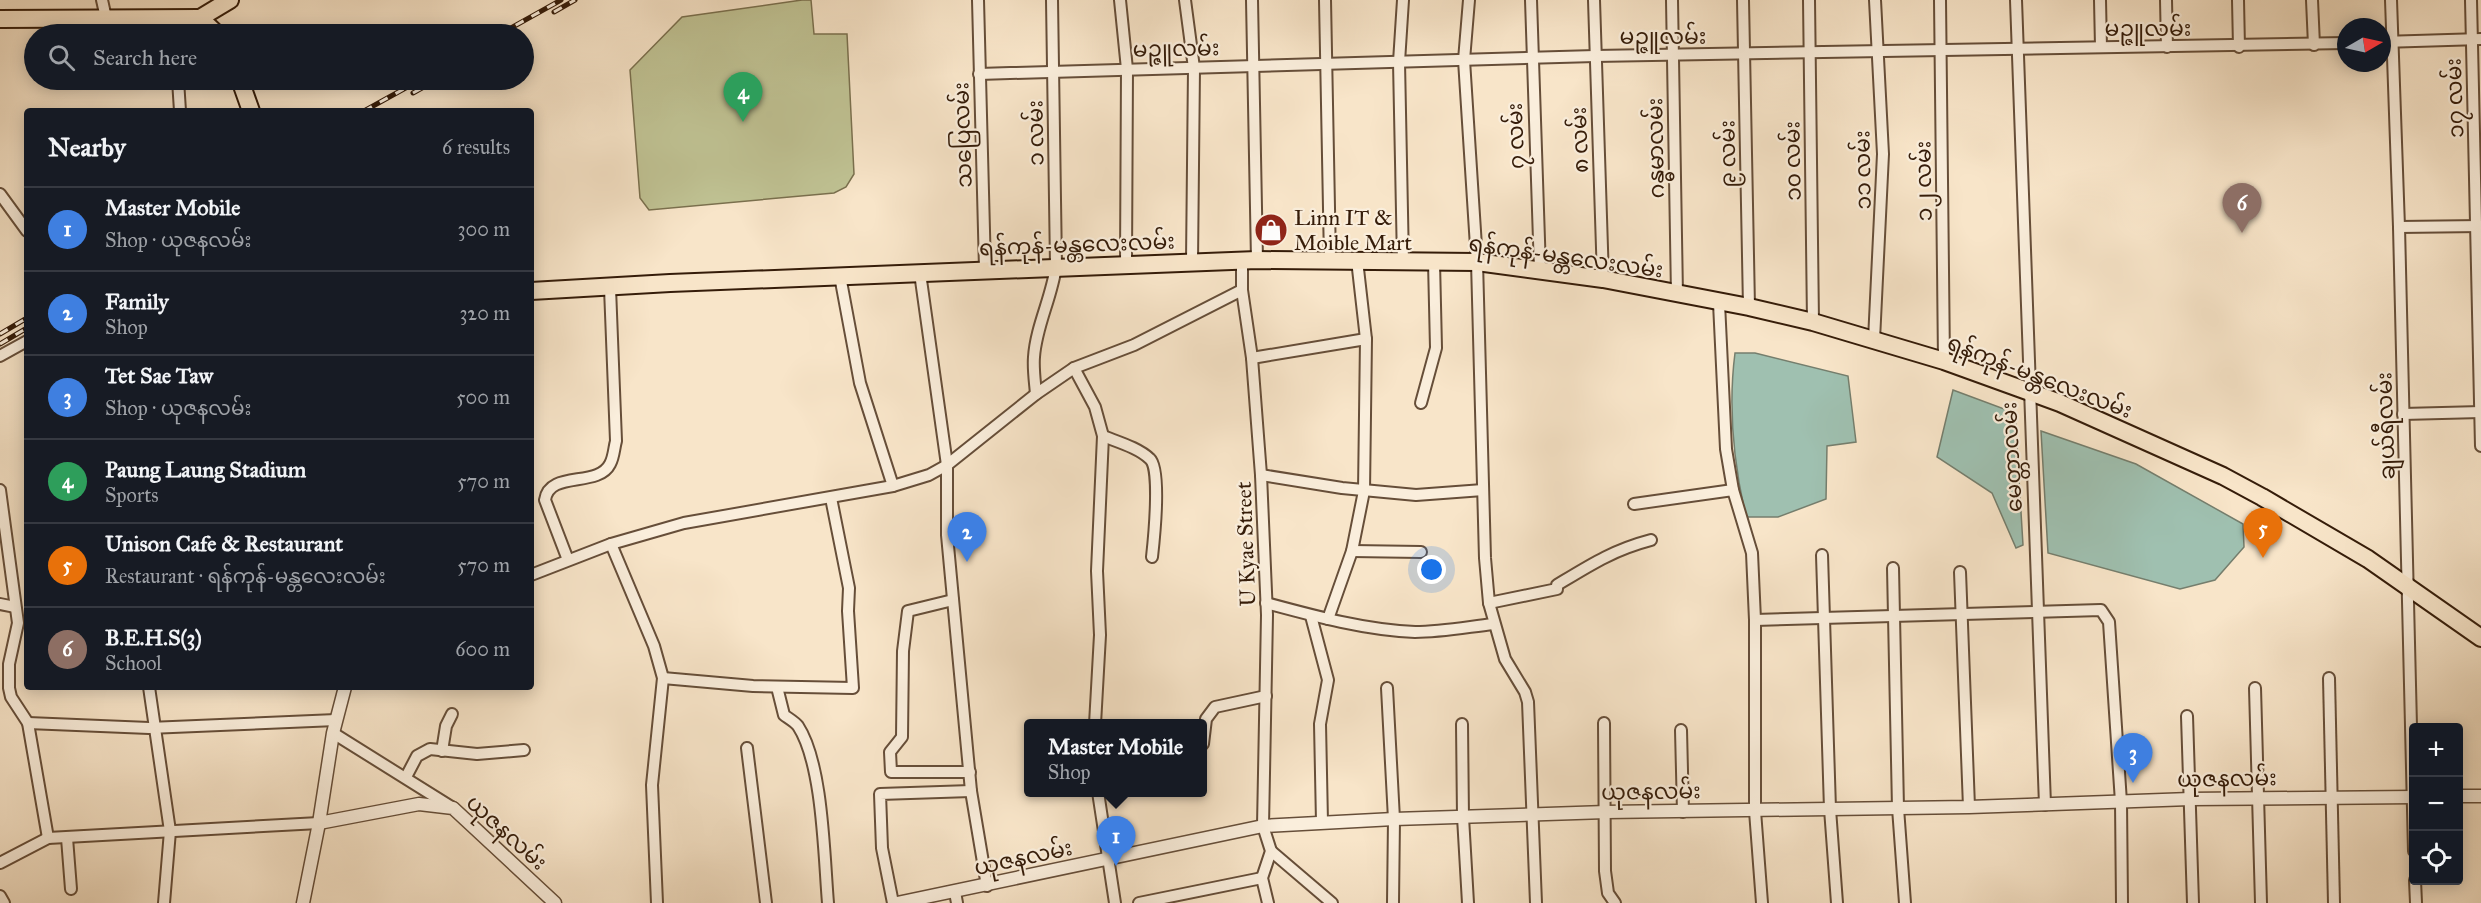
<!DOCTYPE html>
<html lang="en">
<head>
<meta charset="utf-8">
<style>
  body { margin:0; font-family:"IM FELL Great Primer","Noto Sans Myanmar",serif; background:#20242c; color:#f1f3f6 }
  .controls { position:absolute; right:18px; bottom:18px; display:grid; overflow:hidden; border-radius:6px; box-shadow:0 3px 15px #0003 }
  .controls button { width:54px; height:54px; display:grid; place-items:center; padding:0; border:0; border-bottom:2px solid #363941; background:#171b24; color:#f1f3f6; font:30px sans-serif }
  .compass { position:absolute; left:2337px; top:18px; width:54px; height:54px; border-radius:50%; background:#171b24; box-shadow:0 3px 15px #0003; rotate:81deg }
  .you { position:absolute; left:1432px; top:570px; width:21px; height:21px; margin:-15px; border:4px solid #fff; border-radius:50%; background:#1a73e8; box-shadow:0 0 0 9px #1a73e833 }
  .badge { display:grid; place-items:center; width:39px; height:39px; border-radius:50%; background:#c59692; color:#fff; font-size:20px; font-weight:700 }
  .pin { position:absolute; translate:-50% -50px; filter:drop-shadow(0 2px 3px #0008) }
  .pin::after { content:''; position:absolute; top:32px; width:21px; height:18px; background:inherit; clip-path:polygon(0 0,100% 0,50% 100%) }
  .popup { position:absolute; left:1024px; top:719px; width:183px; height:78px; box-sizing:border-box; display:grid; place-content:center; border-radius:6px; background:#171b24; filter:drop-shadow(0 2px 4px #0005); font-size:20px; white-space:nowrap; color:#9ea1a6 }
  .popup b { font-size:22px; color:#f1f3f6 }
  .popup::after { content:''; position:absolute; left:50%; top:100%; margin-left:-12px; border:12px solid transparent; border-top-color:#171b24 }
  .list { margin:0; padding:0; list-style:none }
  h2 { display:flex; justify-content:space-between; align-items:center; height:78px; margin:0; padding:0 24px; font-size:26px }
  h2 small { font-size:20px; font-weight:400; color:#9ea1a6 }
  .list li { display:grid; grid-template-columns:39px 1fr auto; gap:18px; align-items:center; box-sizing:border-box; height:84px; padding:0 24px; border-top:2px solid #363941 }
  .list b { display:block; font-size:22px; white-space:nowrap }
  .list p { margin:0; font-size:20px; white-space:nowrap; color:#9ea1a6 }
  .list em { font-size:20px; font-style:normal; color:#9ea1a6 }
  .icon { flex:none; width:33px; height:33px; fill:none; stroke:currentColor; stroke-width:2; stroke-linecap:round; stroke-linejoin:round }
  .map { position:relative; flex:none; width:2481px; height:903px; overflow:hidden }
  .search { position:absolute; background:#171b24; box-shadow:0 3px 15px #0003; left:24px; top:24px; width:510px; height:66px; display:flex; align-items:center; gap:15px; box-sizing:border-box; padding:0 21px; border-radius:33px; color:#9ea1a6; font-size:22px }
  .panel { position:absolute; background:#171b24; box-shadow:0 3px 15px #0003; left:24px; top:108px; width:510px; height:582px; border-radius:6px }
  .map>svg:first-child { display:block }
  .green { fill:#c0c394; stroke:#7a704e; stroke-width:1.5 }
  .water { fill:#9fc0b0; stroke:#757e6d; stroke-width:1.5 }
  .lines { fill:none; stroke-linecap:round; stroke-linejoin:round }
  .minor-casing { stroke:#664e39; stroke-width:14 }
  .tertiary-casing { stroke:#664e39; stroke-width:15 }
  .primary-casing { stroke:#351c09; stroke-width:20 }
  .minor { stroke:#faeedc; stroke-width:10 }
  .tertiary { stroke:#faeedc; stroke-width:12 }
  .primary { stroke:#f8e5c9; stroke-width:16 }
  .rail-casing { stroke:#351c09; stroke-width:5 }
  .rail { stroke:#faeedc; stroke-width:3; stroke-dasharray:9; stroke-linecap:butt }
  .labels { text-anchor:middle; stroke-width:4.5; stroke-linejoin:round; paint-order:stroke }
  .street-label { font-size:22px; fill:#351c09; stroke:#faeedc }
  .poi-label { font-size:22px; fill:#351c09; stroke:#faeedc; text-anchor:start }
</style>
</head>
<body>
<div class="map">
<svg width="2481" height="903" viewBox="0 0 2481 903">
  <rect width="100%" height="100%" fill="#f8e5c9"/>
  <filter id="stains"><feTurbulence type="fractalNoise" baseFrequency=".00333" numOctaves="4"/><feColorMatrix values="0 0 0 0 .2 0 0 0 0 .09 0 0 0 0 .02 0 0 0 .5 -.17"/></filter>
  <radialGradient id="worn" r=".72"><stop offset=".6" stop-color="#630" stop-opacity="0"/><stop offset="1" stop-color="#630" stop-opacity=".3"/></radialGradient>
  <path class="green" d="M802,0h9l3,34h33l7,140 -8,13 -12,6 -185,17 -9,-12 -10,-128 52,-53z"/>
  <g class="water">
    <path d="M1735,353h20l93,23 8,66 -29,4 -1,53 -48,18h-32c-12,-52 -18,-110 -11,-164z"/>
    <path d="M1953,390l62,23 8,132 -7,3 -24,-55 -55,-36z"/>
    <path d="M2041,431l95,33 107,60 1,23 -29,33 -35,9 -132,-36z"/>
  </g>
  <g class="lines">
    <g class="minor-casing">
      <g id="minor">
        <path d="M102,0l4,18"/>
        <path d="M978,0l7,269"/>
        <path d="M1120,0l7,69 -1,195"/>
        <path d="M1185,0l9,68 -2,194"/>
        <path d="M1252,0l5,260"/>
        <path d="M1325,0l5,260"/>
        <path d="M1469,0l-5,60 13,202 8,296 4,45 16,56 20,33 3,10 8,201"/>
        <path d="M1531,0l9,270"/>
        <path d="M1594,0l9,279"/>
        <path d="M1672,0l5,295"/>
        <path d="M1743,0l6,307"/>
        <path d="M1809,0l4,322"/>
        <path d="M1940,0l4,361"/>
        <path d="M2016,0c9,268 19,536 29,805"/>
        <path d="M2100,0l1,47"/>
        <path d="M2166,0l1,47"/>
        <path d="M2238,0l1,47"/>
        <path d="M2312,0l2,45"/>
        <path d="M2391,0l8,227 15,624"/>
        <path d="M2471,0l10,446"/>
        <path d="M177,17v17"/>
        <path d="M2382,42l99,-3"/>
        <path d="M979,74l616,-18 751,-13"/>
        <path d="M178,80l2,31"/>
        <path d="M0,194l27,37"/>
        <path d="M2399,227l82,-1"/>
        <path d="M1242,261v29l10,68 9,117 6,140 -4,211 8,25 -9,27 6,25"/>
        <path d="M1403,262l-4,-200 4,-62"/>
        <path d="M920,273l27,192v70l24,256 16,95"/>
        <path d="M1719,303l7,146 7,41 19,63 3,67v191l7,92"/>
        <path d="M1874,340l9,-186 -8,-154"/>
        <path d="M0,356l27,-15"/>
        <path d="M1252,358l114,-19"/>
        <path d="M1074,368l21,39 8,29 -6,135 3,64 -5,89"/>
        <path d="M1036,394c-1,-12 -3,-25 -2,-37 2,-31 18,-60 22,-91l-4,-266"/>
        <path d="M1421,403l15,-55 -2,-86"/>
        <path d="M2403,414l78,-2"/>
        <path d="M1103,436c15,6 36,12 47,23 11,10 4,80 2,98"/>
        <path d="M1261,475l81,13 74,7 67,-5"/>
        <path d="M893,486l36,-11 18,-10 89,-71 38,-26 60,-23 108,-55"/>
        <path d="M0,490l18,133 -9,41v24l2,9 17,26 20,115"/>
        <path d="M1634,504l99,-14"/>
        <path d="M611,544l43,102 9,32 -11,107 5,118"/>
        <path d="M1352,551l69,1"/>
        <path d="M1822,555l8,254 7,94"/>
        <path d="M568,560l-23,-60c4,-30 53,-12 65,-36 4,-7 4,-16 6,-23l-6,-153"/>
        <path d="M1893,568l5,240 7,95"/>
        <path d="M1960,572l9,235"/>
        <path d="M531,575l80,-31 73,-21 209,-37 -33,-103 -20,-107"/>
        <path d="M953,600l-45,11 -5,40 -1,86 -12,15 1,20h79"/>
        <path d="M1266,603c48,13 99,27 149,29 26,0 52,-5 78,-8"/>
        <path d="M1489,603l68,-14v-4c33,-20 56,-35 94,-45"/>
        <path d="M0,604l15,3"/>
        <path d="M1311,616l17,64 -8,44 2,98"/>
        <path d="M1328,619l24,-68 12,-60 2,-152 -9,-79"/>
        <path d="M1755,620l346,-10 8,12 12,180 1,101"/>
        <path d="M663,678l90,8 100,2 -5,-77 1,-23 -18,-90"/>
        <path d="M2329,678l5,225"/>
        <path d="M149,687l21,144 -6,72"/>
        <path d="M777,687l7,28c4,3 11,7 14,11 25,38 26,131 30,177"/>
        <path d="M1387,688l7,131 -1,84"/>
        <path d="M2255,688l6,215"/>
        <path d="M2187,716l6,187"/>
        <path d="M28,723l121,5 187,-8"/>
        <path d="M1604,723l1,148 3,22 7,10"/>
        <path d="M1462,724l1,93 5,86"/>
        <path d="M1681,730l2,82"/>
        <path d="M333,733l120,75"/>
        <path d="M1203,744l3,-25 9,-12 51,-11"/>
        <path d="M747,748l19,155"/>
        <path d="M442,751l4,-25 6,-12"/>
        <path d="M406,777l11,-21 13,-7 47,5 47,-4"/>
        <path d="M1098,792l17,111"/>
        <path d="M67,838l4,51"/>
        <path d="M1271,851l61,52"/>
        <path d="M0,863l48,-25 271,-15"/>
        <path d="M2415,880l1,23"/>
        <path d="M955,892l2,11"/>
        <path d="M0,896l4,7"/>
        <path d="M893,903l-11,-55 -2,-54 91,-3"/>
        <path d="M1139,903l123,-25"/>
      </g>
    </g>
    <g class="tertiary-casing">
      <g id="tertiary">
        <path d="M2458,796h23"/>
        <path d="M319,823l100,-19 34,4 102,95"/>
        <path d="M303,903l16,-80 14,-90 12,-46"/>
        <path d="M897,903l366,-77 131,-7 212,-7 363,-5 221,-8 224,-2"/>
      </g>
    </g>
    <g class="primary-casing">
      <g id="primary">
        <path d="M200,18l30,-18"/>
        <path d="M0,19l200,-1 17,16"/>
        <path d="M240,80l11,31"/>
        <path d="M531,291l139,-8 587,-23 220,2 126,17 146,28 64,15 131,39 116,42 163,73 39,21 106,62 113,79"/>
      </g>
    </g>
    <use href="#minor" class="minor"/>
    <use href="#tertiary" class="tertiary"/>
    <use href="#primary" class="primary"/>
    <g class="rail-casing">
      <g id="rail">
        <path d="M554,12l21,-12"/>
        <path d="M500,34l61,-34"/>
        <path d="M413,93l23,-13"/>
        <path d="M364,111l56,-31"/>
        <path d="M0,334l27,-16"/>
        <path d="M0,344l27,-16"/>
      </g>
    </g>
    <use href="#rail" class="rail"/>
  </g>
  <defs>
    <g id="shop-disc" transform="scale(1.725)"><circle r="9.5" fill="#8f2418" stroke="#faeedc"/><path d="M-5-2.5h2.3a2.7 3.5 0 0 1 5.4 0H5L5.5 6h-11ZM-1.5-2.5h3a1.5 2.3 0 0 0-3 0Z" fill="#fff"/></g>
  </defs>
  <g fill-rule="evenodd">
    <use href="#shop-disc" x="1271" y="230"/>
  </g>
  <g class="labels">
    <g class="street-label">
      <text x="2148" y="36">မဉ္ဇူလမ်း</text>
      <text x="1663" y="44">မဉ္ဇူလမ်း</text>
      <text transform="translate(1176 48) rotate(-1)" y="8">မဉ္ဇူလမ်း</text>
      <text transform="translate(2454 98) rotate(-92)" y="8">၁၇ လမ်း</text>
      <text transform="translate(1035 133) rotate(-91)" y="8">၁ လမ်း</text>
      <text transform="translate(962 135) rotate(-92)" y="8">သပြေလမ်း</text>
      <text transform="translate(1515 136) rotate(-92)" y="8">၇ လမ်း</text>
      <text transform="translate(1579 140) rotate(-92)" y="8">၈ လမ်း</text>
      <text transform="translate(1655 148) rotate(-91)" y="8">ဂန္ဓမာလမ်း</text>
      <text transform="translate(1727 154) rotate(-91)" y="8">၉ လမ်း</text>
      <text transform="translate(1792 161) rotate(-91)" y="8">၁၀ လမ်း</text>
      <text transform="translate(1862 170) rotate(-91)" y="8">၁၁ လမ်း</text>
      <text transform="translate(1923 181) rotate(-91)" y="8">၁၂ လမ်း</text>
      <text transform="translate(1077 244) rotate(-2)" y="8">ရန်ကုန်-မန္တလေးလမ်း</text>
      <text transform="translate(1566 256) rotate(8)" y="8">ရန်ကုန်-မန္တလေးလမ်း</text>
      <text transform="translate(2040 376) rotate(21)" y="8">ရန်ကုန်-မန္တလေးလမ်း</text>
      <text transform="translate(2385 426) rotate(-92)" y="8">ချယ်ရီလမ်း</text>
      <text transform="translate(2011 457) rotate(-93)" y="8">မေတ္တာလမ်း</text>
      <text transform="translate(1245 544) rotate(-92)" y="8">U Kyae Street</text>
      <text transform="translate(2227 778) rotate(-1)" y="8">ယုဇနလမ်း</text>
      <text transform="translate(1651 791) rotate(-1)" y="8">ယုဇနလမ်း</text>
      <text transform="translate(507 832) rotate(42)" y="8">ယုဇနလမ်း</text>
      <text transform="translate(1023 857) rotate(-12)" y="8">ယုဇနလမ်း</text>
    </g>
    <g class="poi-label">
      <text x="1294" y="225">Linn IT &amp;<tspan x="1294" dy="25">Moible Mart</tspan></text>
    </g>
  </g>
  <rect width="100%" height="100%" filter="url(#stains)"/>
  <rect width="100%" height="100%" fill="url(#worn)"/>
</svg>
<div class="controls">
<button>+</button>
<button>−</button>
<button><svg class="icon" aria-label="locate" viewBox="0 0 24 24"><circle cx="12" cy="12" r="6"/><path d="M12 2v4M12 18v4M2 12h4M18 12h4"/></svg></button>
</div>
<svg class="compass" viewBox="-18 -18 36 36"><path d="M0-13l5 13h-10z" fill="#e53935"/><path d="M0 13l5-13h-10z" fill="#9ea1a6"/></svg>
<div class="you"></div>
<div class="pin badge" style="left:1116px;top:866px;background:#3f7fe0">1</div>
<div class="popup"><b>Master Mobile</b>Shop</div>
<div class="pin badge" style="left:967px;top:562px;background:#3f7fe0">2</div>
<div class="pin badge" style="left:2133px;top:783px;background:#3f7fe0">3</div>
<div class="pin badge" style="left:743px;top:122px;background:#2e9e5b">4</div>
<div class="pin badge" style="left:2263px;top:558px;background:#e8710a">5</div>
<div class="pin badge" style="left:2242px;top:233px;background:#8d6e63">6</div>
<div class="search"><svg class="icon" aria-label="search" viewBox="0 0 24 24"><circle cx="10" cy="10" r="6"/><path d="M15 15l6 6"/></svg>Search here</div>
<section class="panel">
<h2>Nearby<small>6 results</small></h2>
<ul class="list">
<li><span class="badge" style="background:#3f7fe0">1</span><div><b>Master Mobile</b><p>Shop · ယုဇနလမ်း</p></div><em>300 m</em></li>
<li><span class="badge" style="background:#3f7fe0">2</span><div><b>Family</b><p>Shop</p></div><em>320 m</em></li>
<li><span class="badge" style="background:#3f7fe0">3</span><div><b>Tet Sae Taw</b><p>Shop · ယုဇနလမ်း</p></div><em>500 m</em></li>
<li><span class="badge" style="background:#2e9e5b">4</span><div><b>Paung Laung Stadium</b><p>Sports</p></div><em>570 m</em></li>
<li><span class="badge" style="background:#e8710a">5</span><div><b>Unison Cafe &amp; Restaurant</b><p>Restaurant · ရန်ကုန်-မန္တလေးလမ်း</p></div><em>570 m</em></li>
<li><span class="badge" style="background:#8d6e63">6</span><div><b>B.E.H.S(3)</b><p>School</p></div><em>600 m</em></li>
</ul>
</section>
</div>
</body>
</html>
